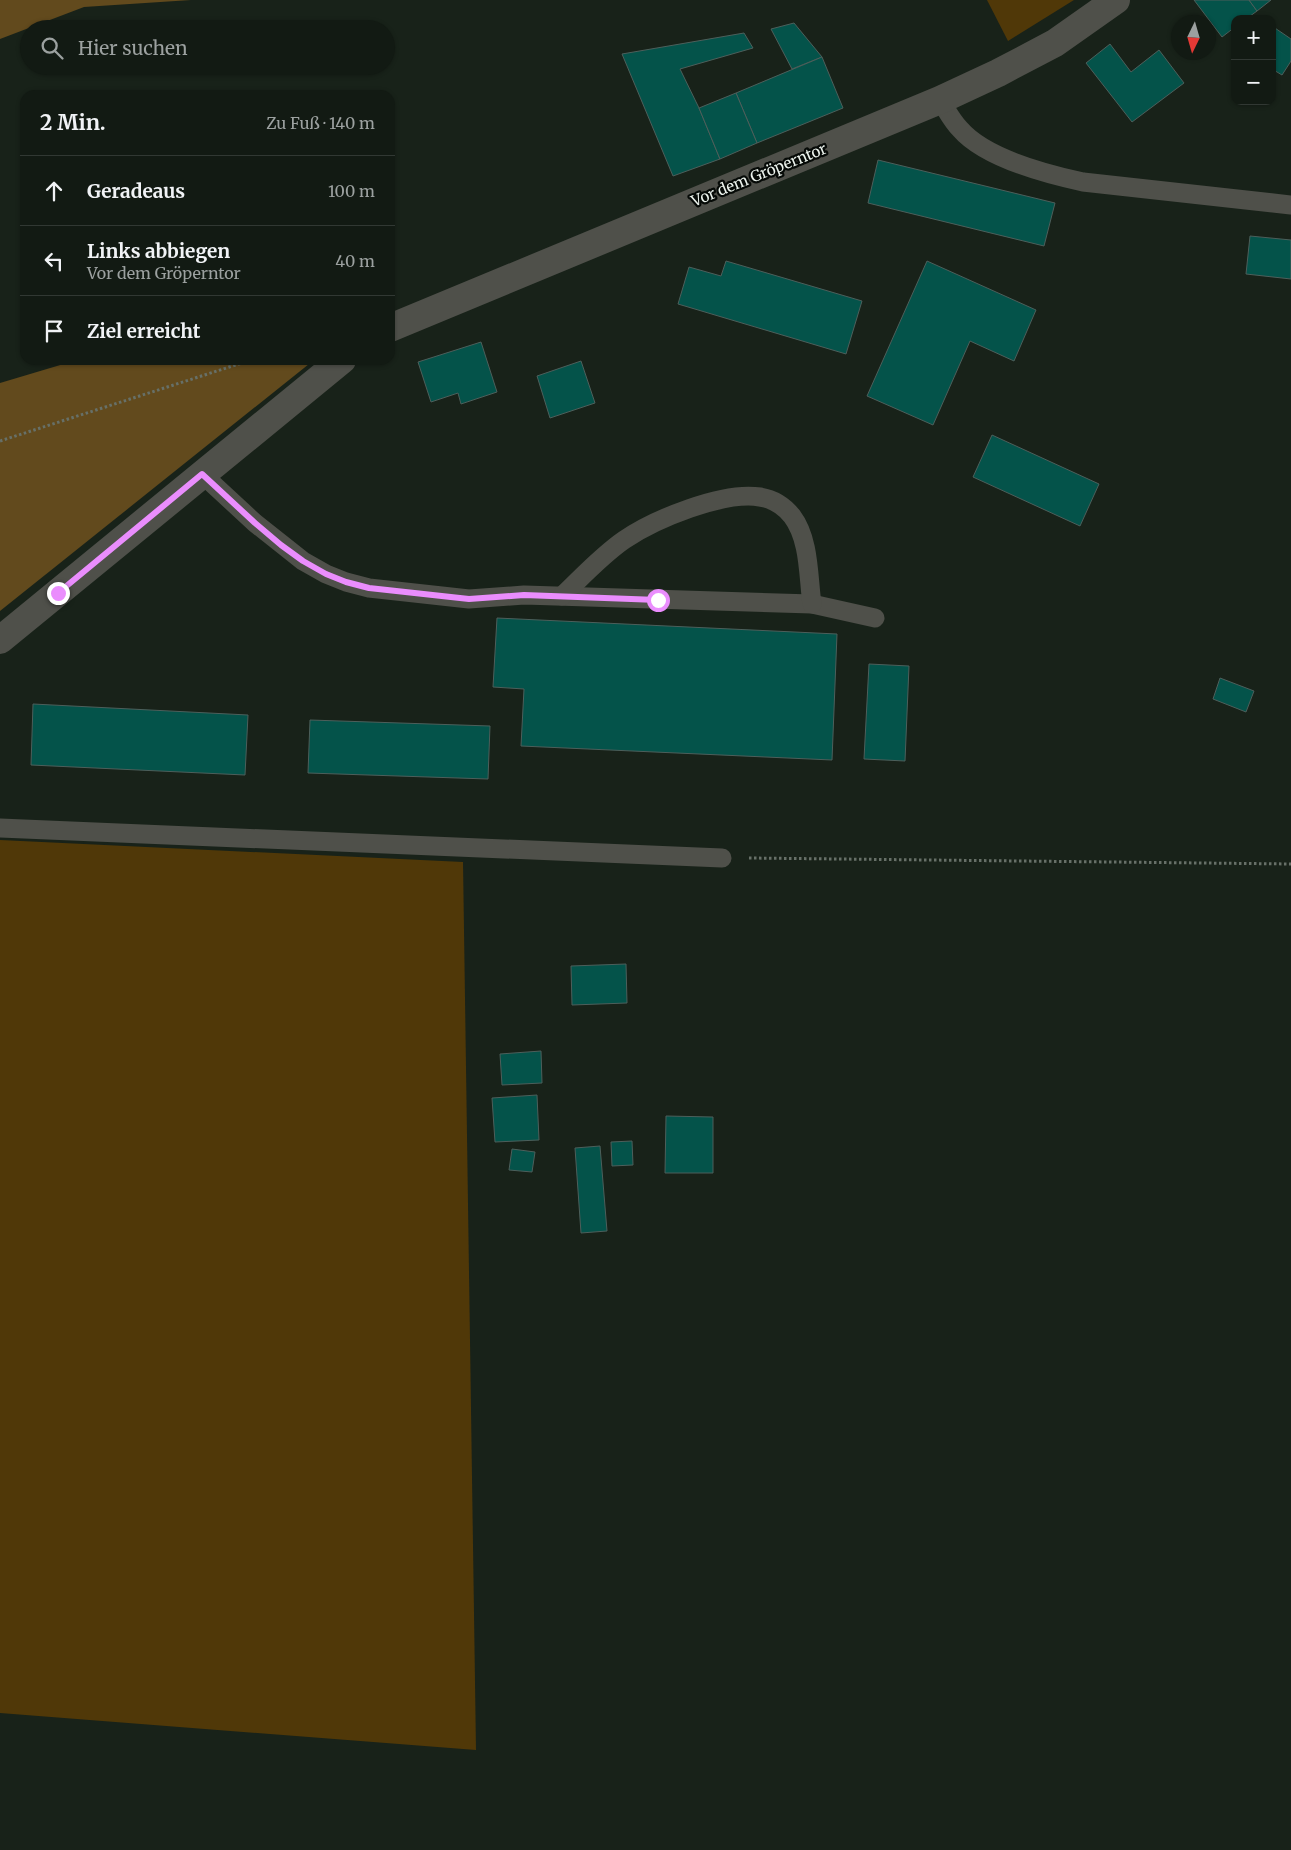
<!DOCTYPE html>
<html lang="de">
<head>
<meta charset="utf-8">
<style>
  body { margin:0; font-family:Merriweather,serif; background:#1b231c; color:#f1f3f6 }
  .controls { position:absolute; right:15px; top:15px; display:grid; overflow:hidden; border-radius:10px; box-shadow:0 1px 4px #0004 }
  .controls button { width:45px; height:45px; display:grid; place-items:center; padding:0; border:0; border-bottom:1px solid #313833; background:#121a13; color:#f1f3f6; font:25px sans-serif }
  .compass { position:absolute; left:1171px; top:15px; width:45px; height:45px; border-radius:50%; background:#121a13; box-shadow:0 1px 4px #0004; rotate:185deg }
  .stop { position:absolute; width:15px; height:15px; margin:-11px; border:4px solid #ea8dfd; border-radius:50%; background:#fff }
  .stop.end { background:#ea8dfd; border-color:#fff; box-shadow:0 1px 5px #0008 }
  .list { margin:0; padding:0; list-style:none }
  h2 { display:flex; justify-content:space-between; align-items:center; height:65px; margin:0; padding:0 20px; font-size:21px }
  h2 small { font-size:16px; font-weight:400; color:#9ca1a0 }
  .list li { display:grid; grid-template-columns:32px 1fr auto; gap:15px; align-items:center; box-sizing:border-box; height:70px; padding:0 20px; border-top:1px solid #313833 }
  .list b { display:block; font-size:19px; white-space:nowrap }
  .list p { margin:0; font-size:16px; white-space:nowrap; color:#9ca1a0 }
  .list em { font-size:16px; font-style:normal; color:#9ca1a0 }
  .icon { flex:none; width:28px; height:28px; fill:none; stroke:currentColor; stroke-width:2; stroke-linecap:round; stroke-linejoin:round }
  .map { position:relative; flex:none; width:1291px; height:1850px; overflow:hidden }
  .search { position:absolute; background:#121a13; box-shadow:0 1px 4px #0004; left:20px; top:20px; width:375px; height:55px; display:flex; align-items:center; gap:12px; box-sizing:border-box; padding:0 18px; border-radius:28px; color:#9ca1a0; font-size:19px }
  .panel { position:absolute; background:#121a13; box-shadow:0 1px 4px #0004; left:20px; top:90px; width:375px; height:275px; border-radius:15px }
  .map>svg:first-child { display:block }
  .green { fill:#503808 }
  .forest { fill:#624a1d }
  .building { fill:#04534a; stroke:#4d5f5b }
  .lines { fill:none; stroke-linecap:round; stroke-linejoin:round }
  .path { stroke:#677068; stroke-width:3; stroke-dasharray:2.5 2.5; stroke-linecap:butt }
  .lane { stroke:#4f504a; stroke-width:19 }
  .street { stroke:#4f504a; stroke-width:28 }
  .route { stroke:#ea8dfd; stroke-width:6 }
  .labels { text-anchor:middle; stroke-width:4.5; stroke-linejoin:round; paint-order:stroke }
  .street-label { font-size:15px; fill:#ecf3ed; stroke:#060a07 }
</style>
</head>
<body>
<div class="map">
<svg width="1291" height="1850" viewBox="0 0 1291 1850">
  <rect width="100%" height="100%" fill="#182219"/>
  <g class="green">
    <path d="M987,0h87l-66,41z"/>
    <path d="M0,840l463,22 13,888 -476,-37z"/>
  </g>
  <g class="forest">
    <path d="M0,0h191l-107,7 -84,32z"/>
    <path d="M77,360h237l-314,251v-228z"/>
  </g>
  <g class="building">
    <path d="M1194,0h55l8,11 -11,8h-11v8l-13,10z"/>
    <path d="M1249,0h22l-14,11z"/>
    <path d="M794,23l28,34 -30,12 -21,-40z"/>
    <path d="M1272,26l19,13v22l-9,14 -10,-6z"/>
    <path d="M744,33l9,15 -73,21 19,39 21,51 -47,17 -51,-122z"/>
    <path d="M1110,44l21,28 28,-22 25,33 -52,39 -46,-59z"/>
    <path d="M822,57l21,51 -86,35 -21,-50z"/>
    <path d="M736,93l21,50 -37,16 -21,-51z"/>
    <path d="M878,160l177,43 -11,43 -176,-43z"/>
    <path d="M1250,236l41,4v39l-45,-5z"/>
    <path d="M726,261l136,40 -16,53 -168,-50 11,-37 32,9z"/>
    <path d="M927,261l109,49 -22,51 -44,-20 -37,84 -66,-29z"/>
    <path d="M481,342l16,50 -36,12 -3,-11 -27,9 -13,-40z"/>
    <path d="M581,361l14,42 -45,15 -13,-42z"/>
    <path d="M992,435l107,49 -19,42 -107,-49z"/>
    <path d="M497,618l340,16 -5,126 -311,-14 3,-57 -31,-2z"/>
    <path d="M869,664l40,2 -4,95 -41,-2z"/>
    <path d="M1220,678l34,13 -8,21 -33,-13z"/>
    <path d="M33,704l215,11 -3,60 -214,-10z"/>
    <path d="M310,720l180,6 -2,53 -180,-6z"/>
    <path d="M626,964l1,39 -55,2 -1,-39z"/>
    <path d="M541,1051l1,32 -40,2 -2,-31z"/>
    <path d="M537,1095l2,45 -44,2 -3,-44z"/>
    <path d="M666,1116l47,1v56h-48z"/>
    <path d="M632,1141l1,24 -21,1 -1,-24z"/>
    <path d="M600,1146l7,85 -26,2 -6,-85z"/>
    <path d="M512,1149l23,3 -3,20 -23,-2z"/>
  </g>
  <g class="lines">
    <g class="path">
      <path d="M0,441l251,-81"/>
      <path d="M749,858l542,6"/>
    </g>
    <g class="lane">
      <path d="M940,100c6,9 12,21 20,29 25,29 86,45 123,53l208,23"/>
      <path d="M202,474l53,49 48,38 23,13 20,8 23,6 100,11 55,-4 288,9 63,14"/>
      <path d="M562,596c20,-19 39,-40 62,-56 31,-21 99,-49 136,-43 13,2 24,9 32,19 18,24 16,60 20,88"/>
      <path d="M0,828l722,30"/>
    </g>
    <g class="street">
      <path d="M390,328l550,-228 58,-27 57,-30 61,-43"/>
      <path d="M0,640l342,-280"/>
    </g>
  </g>
  <g class="lines">
    <path class="route" d="M58,593l144,-119 53,49 26,22 22,16 23,13 20,8 23,6 100,11 55,-4 134,5"/>
  </g>
  <g class="labels">
    <g class="street-label">
      <text transform="translate(759 175) rotate(-22)" y="5">Vor dem Gröperntor</text>
    </g>
  </g>
</svg>
<div class="controls">
<button>+</button>
<button>−</button>
</div>
<svg class="compass" viewBox="-18 -18 36 36"><path d="M0-13l5 13h-10z" fill="#e53935"/><path d="M0 13l5-13h-10z" fill="#9ca1a0"/></svg>
<div class="stop" style="left:658px;top:600px"></div>
<div class="stop end" style="left:58px;top:593px"></div>
<div class="search"><svg class="icon" aria-label="search" viewBox="0 0 24 24"><circle cx="10" cy="10" r="6"/><path d="M15 15l6 6"/></svg>Hier suchen</div>
<section class="panel">
<h2>2 Min.<small>Zu Fuß · 140 m</small></h2>
<ul class="list">
<li><svg class="icon" aria-label="ahead" viewBox="0 0 24 24"><path d="M12 20V5M6 11l6-6 6 6"/></svg><div><b>Geradeaus</b></div><em>100 m</em></li>
<li><svg class="icon" aria-label="left" viewBox="0 0 24 24"><path d="M17 20v-9H6M10 6l-5 5 5 5"/></svg><div><b>Links abbiegen</b><p>Vor dem Gröperntor</p></div><em>40 m</em></li>
<li><svg class="icon" aria-label="arrive" viewBox="0 0 24 24"><path d="M6 21V4h12l-3 4 3 4H6"/></svg><div><b>Ziel erreicht</b></div></li>
</ul>
</section>
</div>
</body>
</html>
